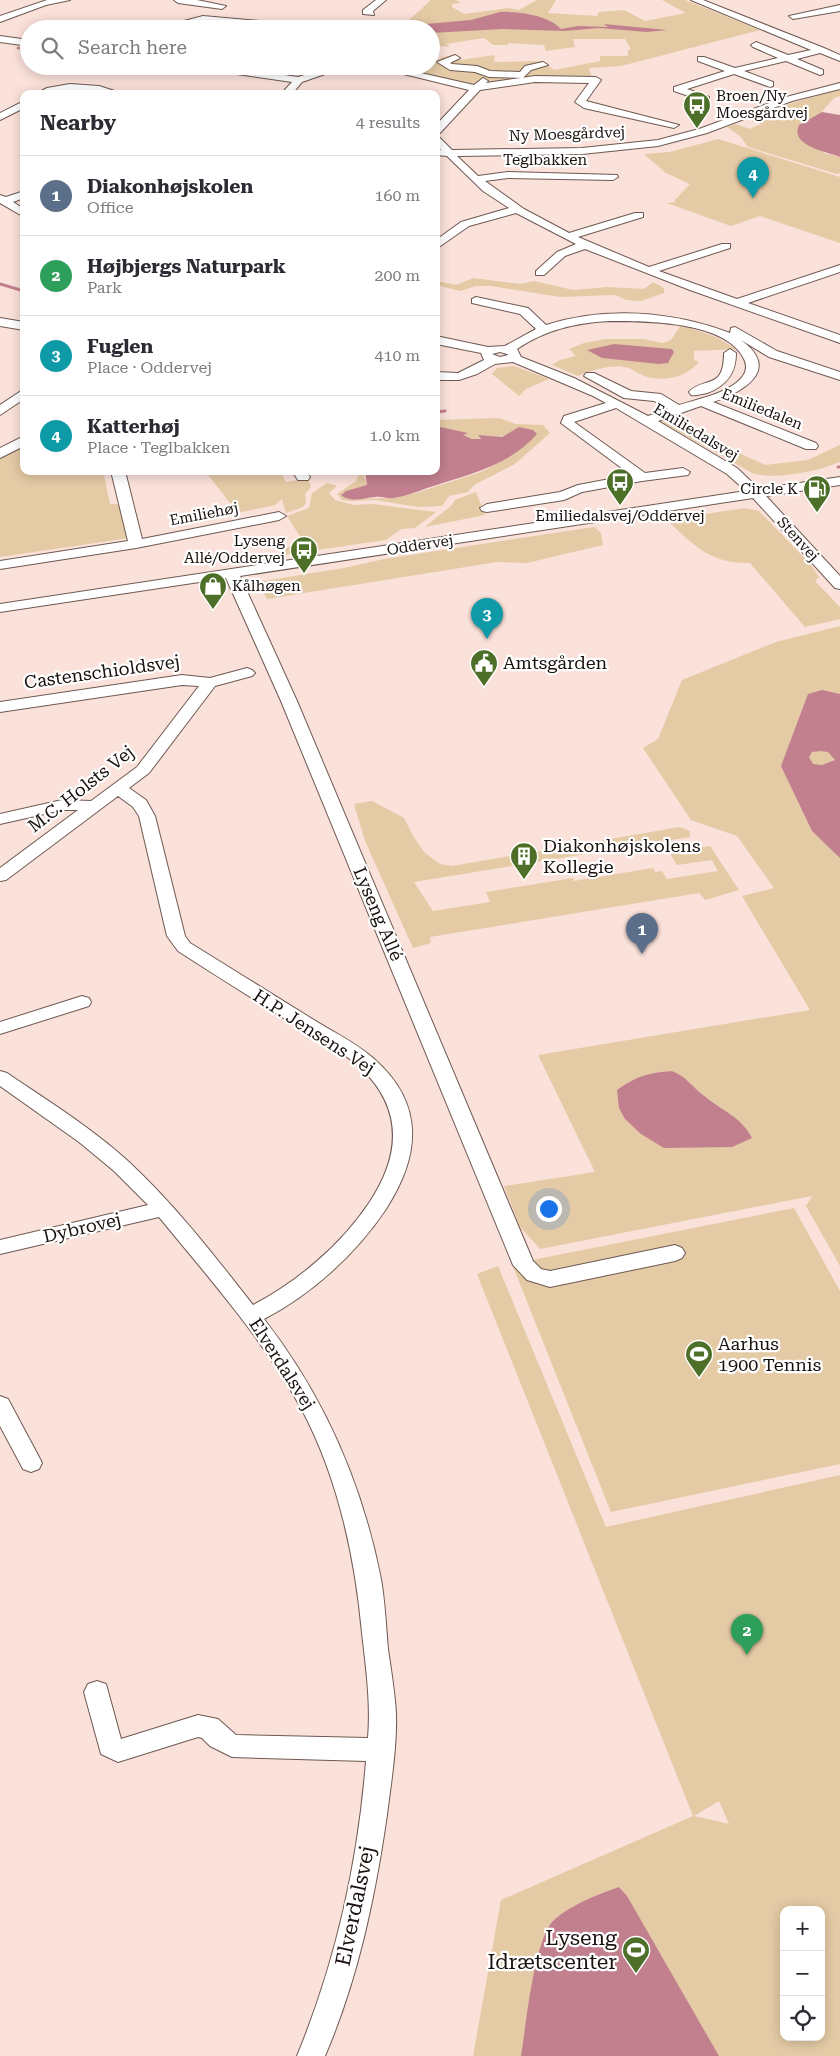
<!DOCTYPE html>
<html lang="en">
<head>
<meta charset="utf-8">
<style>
  body { margin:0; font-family:"Roboto Serif",serif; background:#f2f2f3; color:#2b2b33 }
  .controls { position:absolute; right:15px; bottom:15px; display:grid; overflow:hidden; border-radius:10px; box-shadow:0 2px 12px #0003 }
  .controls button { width:45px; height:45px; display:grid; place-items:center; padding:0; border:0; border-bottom:1px solid #e1e1e2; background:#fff; color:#2b2b33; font:25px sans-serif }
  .you { position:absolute; left:548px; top:1208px; width:18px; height:18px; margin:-12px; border:4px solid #fff; border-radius:50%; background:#1a73e8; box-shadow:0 0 0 8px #1a73e833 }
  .badge { display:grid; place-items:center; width:32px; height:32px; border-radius:50%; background:#7c3aed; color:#fff; font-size:16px; font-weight:700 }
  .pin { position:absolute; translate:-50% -41px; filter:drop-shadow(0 1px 2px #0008) }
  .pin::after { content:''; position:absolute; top:26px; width:18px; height:15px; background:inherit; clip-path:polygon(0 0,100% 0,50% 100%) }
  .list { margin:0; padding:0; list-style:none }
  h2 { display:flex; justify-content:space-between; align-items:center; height:65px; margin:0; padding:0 20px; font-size:21px }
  h2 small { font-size:16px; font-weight:400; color:#7c7c81 }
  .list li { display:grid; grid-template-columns:32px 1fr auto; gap:15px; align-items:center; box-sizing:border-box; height:80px; padding:0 20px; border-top:1px solid #e1e1e2 }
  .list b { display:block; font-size:19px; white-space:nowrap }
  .list p { margin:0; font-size:16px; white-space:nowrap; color:#7c7c81 }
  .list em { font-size:16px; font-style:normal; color:#7c7c81 }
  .icon { flex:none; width:28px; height:28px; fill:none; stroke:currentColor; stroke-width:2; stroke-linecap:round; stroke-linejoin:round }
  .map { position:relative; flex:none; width:840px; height:2056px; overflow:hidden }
  .search { position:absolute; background:#fff; box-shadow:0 2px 12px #0003; left:20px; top:20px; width:420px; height:55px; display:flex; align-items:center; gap:12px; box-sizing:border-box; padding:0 18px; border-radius:28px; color:#7c7c81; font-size:19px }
  .panel { position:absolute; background:#fff; box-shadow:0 2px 12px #0003; left:20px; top:90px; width:420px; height:385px; border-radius:10px }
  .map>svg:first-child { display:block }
  .green { fill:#e4caa5; fill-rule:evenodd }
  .water { fill:#c2808f; fill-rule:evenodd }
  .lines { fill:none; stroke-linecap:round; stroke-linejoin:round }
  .stream-far1 { stroke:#c2808f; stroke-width:2.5 }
  .stream { stroke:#c2808f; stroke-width:3 }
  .minor-casing { stroke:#6e5952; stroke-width:2 }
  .minor { fill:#fff; fill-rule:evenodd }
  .labels { text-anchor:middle; stroke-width:4.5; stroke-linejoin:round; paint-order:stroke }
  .far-poi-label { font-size:15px; fill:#19110e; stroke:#fff; text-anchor:start }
  .far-street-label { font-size:15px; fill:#19110e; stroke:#fff }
  .poi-label { font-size:18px; fill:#19110e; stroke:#fff; text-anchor:start }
  .street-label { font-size:18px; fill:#19110e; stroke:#fff }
  .near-street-label { font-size:21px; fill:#19110e; stroke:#fff }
  .near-poi-label { font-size:21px; fill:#19110e; stroke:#fff; text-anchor:end }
</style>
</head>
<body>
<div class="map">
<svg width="840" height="2056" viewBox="0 0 840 2056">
  <rect width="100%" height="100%" fill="#fae1d9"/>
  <g class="green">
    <path d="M431,0h25l5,3 -9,1v3l12,7 44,-6 11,2 18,-10h19l-8,13 49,3 2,-4 25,-2 21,11 41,-8 -24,-13h23l75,30 -139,36 -32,2 3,10 -120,8 -93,-20h52v-7l7,1 4,-3 10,-1 8,4 35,-5 -1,7 48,-1 12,9 46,-9v-5h28v-6l3,-1 -6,-10h-52l2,8 -29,4 -2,-6 -36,-2v2h-15l-9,-7 -38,6 4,3 -18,-2 2,-2 -3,-1v-13h-32z"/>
    <path d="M840,89v7l-6,2 -16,18 -11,4 17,33 16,4v16l-3,1 -89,-27 -8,-11 -13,-9 8,-3 15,5 11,-5 -13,-5 31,-12z"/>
    <path d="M718,139l122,38v66l-80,-27 -29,10 -64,-23 10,-1 -3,-1 16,-17 -24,-11 -22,-19 26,-2z"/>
    <path d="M473,278l48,6 13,-3 39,9 34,-3 37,2 9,-7 11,6v5l-23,8 -14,-1 -12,-5 -55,2 -69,-11h-15l-16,5 -24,-6v-4l20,4z"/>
    <path d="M681,325l35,12 20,12 -42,2v9l5,2c-13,16 -38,21 -57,13 -6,-3 -11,-7 -18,-8 -15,-2 -32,3 -46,9l-26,-11 8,-5 16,-4 -7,-7 15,-6 22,-4h37l20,4 8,-3z"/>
    <path d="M514,366l35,13 -23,10 -7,7 -27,-22 5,-6z"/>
    <path d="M499,418l17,6 27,1 7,8 -35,31 -41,21 -6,7 -19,4 -7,10 -24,1 -43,-7 -24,1 -9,-1 -5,-6 19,-13 4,-10h5l-1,5 3,9 -25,8 5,6 47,-1 25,-6 62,-20 25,-13 31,-25 -23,-3 -14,6 -21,-1 1,4 -8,-1 -9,-4 4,-2 -31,-7v-6z"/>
    <path d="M665,419l100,46 43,-5 32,-15v17c-25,10 -60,17 -86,12l-95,-53z"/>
    <path d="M24,445v26h79l7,33h11l8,34 -129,19v-100z"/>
    <path d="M205,471h75l6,11 22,-4 3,9 -6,7 1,8 -3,5 -17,6 -4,-14 -7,6 -43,9 2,-6z"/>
    <path d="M327,483l10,3 -8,7 6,7 18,5 19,-1 64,8 -21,16 -14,1 -15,11 -103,15 -4,-6 26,-5 -18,-28 22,-8 3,-15z"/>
    <path d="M476,492l9,23 -60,12 27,-22 3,-5z"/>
    <path d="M745,508l14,3 52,54 8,12 -4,4 25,26v12l-35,8 -55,-64c-39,1 -57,-18 -83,-43z"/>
    <path d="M594,527l7,6 2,12 -76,18 -30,-1 -230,37 -10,-17 87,-14 40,-9z"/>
    <path d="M840,626v640l-34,-60 6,-10 -272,53 -20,-22 -16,-41 91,-14 -57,-117 272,-45 -68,-114 32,-8 -37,-52 -46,-16 -48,-72 15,-9 24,-59 94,-38z"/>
    <path d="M372,801l32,17 9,18 12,17 15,11 12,2 228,-39 10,4v6l-276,45 19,29 57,-9 -4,-10 87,-14 1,3 79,-13 2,4 7,-1 5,8 51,-8 -6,-11 -35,5 -8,-13 41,-6 29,44 -34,10 -6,-7 -269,44 1,6 -18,5 -48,-107 -11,-37z"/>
    <path d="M794,1208l46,83v173l-229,48 -99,-248z"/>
    <path d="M498,1266l108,261 234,-52v581h-367l28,-156 192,-84 -216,-542zM719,1801l10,23 -35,-8zM784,1910h37v127h-37z"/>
  </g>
  <g class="water">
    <path d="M500,12c17,-1 49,3 61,17l17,-3 30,1 -4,-3 63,6 -20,2 -48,-4 -34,3 -63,-2 -71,4v-4h-15l10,-5 45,-4z"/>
    <path d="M822,112l18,3v42c-12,-5 -51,-11 -41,-32z"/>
    <path d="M614,344l58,5 2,3 -6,11 -9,1 -57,-6 -15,-8z"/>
    <path d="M436,426l32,7 -5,2 9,4h9l-3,-4 24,2 17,-10 14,3 4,4c-29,33 -71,41 -110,54 -10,4 -22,8 -33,10 -6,1 -13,-2 -19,-1 -11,1 -25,6 -34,-2l5,-4 21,-6 -2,-14h71z"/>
    <path d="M822,690l18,4v164l-28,-27 -31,-65 27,-72zM821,751l7,1 7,8 -13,5 -9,-1 -4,-7 3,-5z"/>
    <path d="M672,1071c15,6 19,15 31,24 16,14 39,22 49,43l-20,9 -68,1 -23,-14 -16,-15 -6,-11 -2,-18c20,-14 31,-17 55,-19z"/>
    <path d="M619,1887l8,9 92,160h-198c5,-30 13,-118 33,-136 18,-16 43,-25 65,-33z"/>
  </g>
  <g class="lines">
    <path class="stream-far1" d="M18,48l11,1"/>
    <g class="stream">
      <path d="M0,284l24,7"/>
      <path d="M436,412l9,-1"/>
      <path d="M838,467h2"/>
    </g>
    <g class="minor-casing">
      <g id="minor">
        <path d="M47,0h23l-24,5 -46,17v-6z"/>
        <path d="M174,0h23l29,6 -4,3 -44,-6z"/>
        <path d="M376,0h10l-13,11 1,4 -11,-1v-4z"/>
        <path d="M691,0h12l121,48 16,7v6l-20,-8 -23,6 26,11v4l-3,1 -34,-14 -42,10 29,11v4l-3,1 -36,-13 -47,15 22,8v4l-3,1 -32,-11v-4l51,-16 -27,-10v-4h6l31,11 43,-10 -25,-11 -2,-2 5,-3 32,13 23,-5z"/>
        <path d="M840,5v6l-47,8 -4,-3z"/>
        <path d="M203,16l57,5 5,3 -5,3 -57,-5 -32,7h-18z"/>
        <path d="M0,36l29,4v6l-29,-4z"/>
        <path d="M455,55l5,3 -10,5 2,1 25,2 13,5 30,1 5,-6 18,-4 5,3 -17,5 -8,8 -34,-1 -14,-5 -25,-2 -13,-8z"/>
        <path d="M197,66h26l75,11 35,-11h15l-46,16 -10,12h-11l11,-12 -90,-13z"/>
        <path d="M371,66h19l84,19 9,-7 5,3 -2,2 49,-7 61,1 5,3 -15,21 93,24 -5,3 -90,-20 -9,-6 14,-19 -54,-1 -55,8 -40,43 -4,1v-9l33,-35z"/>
        <path d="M840,83v6l-48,12 -85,32 -49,13 -76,8 -125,2 21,20 30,-4 109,3 1,2 -5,3 -105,-2 -23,3 39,28 45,24 66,-20h8v4l-65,20 71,30 73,-23h8v4l-71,23 78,28 103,-34v7l-92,31 92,32v8l-150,-53 -105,-41 -20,7 -21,19h-8v-4l21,-19 19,-8 -60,-31 -47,13 -33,23v-9l25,-18 48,-14 -26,-17 -36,-35 -11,-1v-4l5,-1 -5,-6v-10l16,16 130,-2 76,-8 41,-11 87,-32z"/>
        <path d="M70,84l29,2 25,8 -44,-4 -44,4 11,-6z"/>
        <path d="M24,101v7l-24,12v-7z"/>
        <path d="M24,191v7l-11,4 11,7v8l-24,-14v-8l6,2z"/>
        <path d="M476,297l52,11 18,17c59,-19 127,-14 184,8l1,-5 4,-1 42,24 63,21v8l-71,-23 -28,-17c41,30 2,52 -28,62l103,41 2,3 -2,3h-10l-105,-43 -43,15 79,47 22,21 81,-12v8l-74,11 74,80v13l-5,-1 -82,-90 -513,78 57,125 236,560 8,8 9,2 125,-26 7,3 3,5 -3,5 -7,3 -125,26 -23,-7 -14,-15 -232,-564 -55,-123 -226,34v-8l746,-113 -19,-17 -111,-66 -42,14 71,51 38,-5 7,4 -2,3 -46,6 -60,11 -18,8 -77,12 -5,-1 -2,-3 7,-4 73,-12 18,-7 53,-10 -70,-52 3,-7 42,-13 -13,-7 -80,-34 -18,2 -18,10 -18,6h-23v-8l22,1 26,-13 -3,-7 -45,-9v-8l52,11 17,-1 31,-17 -16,-15 -48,-11v-4zM609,321c37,0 117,0 135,38 5,10 0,18 -8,24 -16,12 -38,16 -57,22l-18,-11 -30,-3 -37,-18h-8l-2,3 40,22 30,3 14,8 -20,7 -74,-38 -53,-21 -4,-8c28,-19 58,-26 92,-28zM500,352l7,2 1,1 -8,2 -8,-3z"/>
        <path d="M0,318l24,4v8l-24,-4z"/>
        <path d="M730,349l6,4c0,21 -10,33 -29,40 -6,1 -11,3 -16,2l-2,-3c15,-16 35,-1 35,-39z"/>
        <path d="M24,389v10l-24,16v-10z"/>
        <path d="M24,436v10l-24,12v-10z"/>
        <path d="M111,471h14l17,68 137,-27 7,4 -7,4 -143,28 -136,21v-8l128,-20z"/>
        <path d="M292,471h14l4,6 -2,3h-10z"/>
        <path d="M247,668l5,2 3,3 -3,3 -37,10 -66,87 -20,15 17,12 9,16 30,120 5,7c39,24 77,48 116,72 21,14 48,26 67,43 52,45 48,97 13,151 -30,45 -74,85 -122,110 60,77 98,164 117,260 4,23 5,47 7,70 3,21 7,44 8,65 1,33 -5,69 -9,101 -12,83 -29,164 -62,241h-28c39,-94 61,-194 69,-295l-134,-4 -22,-11 -8,-8 -4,-1 -80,25 -17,-8 -17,-62 4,-8 9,-3 9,3 15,55 77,-24 20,4 18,16 132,3c3,-35 -2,-70 -6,-105 -7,-76 -24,-156 -61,-225 -38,-69 -92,-130 -142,-191l-159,37v-14l148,-35 -34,-34 -35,-29 -79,-56v-15l7,2c41,28 85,55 122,89 47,44 85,93 124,143 44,-23 88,-60 116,-102 32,-48 35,-94 -9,-136 -15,-14 -51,-33 -70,-45 -38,-24 -75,-47 -112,-71l-11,-15 -28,-120 -6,-9 -15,-11 -112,84 -6,1v-13l78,-58h-16l-62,14v-10l62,-14 29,1 46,-34 62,-81 -17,-1 -182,27v-10l182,-27 28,3z"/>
        <path d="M82,996l7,2 2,4 -2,4 -89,28v-12z"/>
        <path d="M0,1396l8,3 31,58 3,6 -3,6 -8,3 -8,-3 -23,-43z"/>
      </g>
    </g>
    <use href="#minor" class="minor"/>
  </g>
  <defs>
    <g id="bus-pin" transform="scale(1.4375)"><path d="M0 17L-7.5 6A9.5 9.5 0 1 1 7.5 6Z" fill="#4d6f27" stroke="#fff"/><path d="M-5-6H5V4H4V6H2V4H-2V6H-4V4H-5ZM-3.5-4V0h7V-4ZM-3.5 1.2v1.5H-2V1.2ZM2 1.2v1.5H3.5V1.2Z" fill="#fff"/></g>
    <g id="fuel-pin" transform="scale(1.4375)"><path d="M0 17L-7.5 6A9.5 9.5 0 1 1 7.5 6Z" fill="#4d6f27" stroke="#fff"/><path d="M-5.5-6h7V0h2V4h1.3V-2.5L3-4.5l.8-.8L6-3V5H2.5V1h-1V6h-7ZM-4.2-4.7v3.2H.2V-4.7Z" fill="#fff"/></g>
    <g id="shop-pin" transform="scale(1.4375)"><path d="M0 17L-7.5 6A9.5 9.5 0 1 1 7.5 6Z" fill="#4d6f27" stroke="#fff"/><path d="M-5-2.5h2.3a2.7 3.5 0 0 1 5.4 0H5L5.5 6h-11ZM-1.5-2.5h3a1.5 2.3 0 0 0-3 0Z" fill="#fff"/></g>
    <g id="civic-pin" transform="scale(1.4375)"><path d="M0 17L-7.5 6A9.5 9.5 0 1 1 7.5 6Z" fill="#4d6f27" stroke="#fff"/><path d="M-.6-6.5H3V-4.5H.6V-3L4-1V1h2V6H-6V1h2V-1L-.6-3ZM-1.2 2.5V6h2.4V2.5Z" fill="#fff"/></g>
    <g id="building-pin" transform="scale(1.4375)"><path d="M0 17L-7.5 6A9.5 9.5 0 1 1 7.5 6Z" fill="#4d6f27" stroke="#fff"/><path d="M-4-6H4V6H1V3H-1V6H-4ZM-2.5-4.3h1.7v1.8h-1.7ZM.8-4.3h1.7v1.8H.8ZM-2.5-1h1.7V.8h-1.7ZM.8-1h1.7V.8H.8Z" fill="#fff"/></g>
    <g id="stadium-pin" transform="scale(1.4375)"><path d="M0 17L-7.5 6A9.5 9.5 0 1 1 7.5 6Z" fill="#4d6f27" stroke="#fff"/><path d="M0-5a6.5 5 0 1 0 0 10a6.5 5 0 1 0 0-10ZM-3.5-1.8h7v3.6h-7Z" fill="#fff"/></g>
  </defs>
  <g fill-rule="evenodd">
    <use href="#bus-pin" x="697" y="105"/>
    <use href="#bus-pin" x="620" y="482"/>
    <use href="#fuel-pin" x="817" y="489"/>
    <use href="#bus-pin" x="304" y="550"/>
    <use href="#shop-pin" x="213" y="586"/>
    <use href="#civic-pin" x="484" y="663"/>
    <use href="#building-pin" x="524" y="856"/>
    <use href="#stadium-pin" x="699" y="1354"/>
    <use href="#stadium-pin" x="636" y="1950"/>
  </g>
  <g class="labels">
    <g class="far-poi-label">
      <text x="716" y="101">Broen/Ny<tspan x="716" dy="17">Moesgårdvej</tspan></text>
      <text x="798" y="494" text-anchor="end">Circle K</text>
      <text x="620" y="521" text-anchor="middle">Emiliedalsvej/Oddervej</text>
      <text x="285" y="546" text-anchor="end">Lyseng<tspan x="285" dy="17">Allé/Oddervej</tspan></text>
      <text x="232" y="591">Kålhøgen</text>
    </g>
    <g class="far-street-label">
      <text transform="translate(567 134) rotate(-2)" y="5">Ny Moesgårdvej</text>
      <text x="545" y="165">Teglbakken</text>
      <text transform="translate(762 409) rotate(22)" y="5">Emiliedalen</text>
      <text transform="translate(696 432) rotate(31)" y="5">Emiliedalsvej</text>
      <text transform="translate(204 514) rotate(-11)" y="5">Emiliehøj</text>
      <text transform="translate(798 539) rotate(48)" y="5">Stenvej</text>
      <text transform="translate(420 545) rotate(-9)" y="5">Oddervej</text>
    </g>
    <g class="poi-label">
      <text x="503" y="669">Amtsgården</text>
      <text x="543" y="852">Diakonhøjskolens<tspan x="543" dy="21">Kollegie</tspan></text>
      <text x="718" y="1350">Aarhus<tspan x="718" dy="21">1900 Tennis</tspan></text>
    </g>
    <g class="street-label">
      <text transform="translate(102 672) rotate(-8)" y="6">Castenschioldsvej</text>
      <text transform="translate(81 789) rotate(-38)" y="6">M.C. Holsts Vej</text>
      <text transform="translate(378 914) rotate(67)" y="6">Lyseng Allé</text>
      <text transform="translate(314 1032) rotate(33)" y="6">H.P. Jensens Vej</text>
      <text transform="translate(82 1228) rotate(-13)" y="6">Dybrovej</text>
      <text transform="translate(282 1364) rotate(57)" y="6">Elverdalsvej</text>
    </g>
    <g class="near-street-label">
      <text transform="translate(355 1906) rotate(-78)" y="7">Elverdalsvej</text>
    </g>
    <g class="near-poi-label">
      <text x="617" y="1945">Lyseng<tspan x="617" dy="24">Idrætscenter</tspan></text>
    </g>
  </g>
</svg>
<div class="controls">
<button>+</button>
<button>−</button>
<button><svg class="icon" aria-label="locate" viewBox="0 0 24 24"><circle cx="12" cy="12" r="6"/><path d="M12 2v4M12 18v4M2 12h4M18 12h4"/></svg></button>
</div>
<div class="you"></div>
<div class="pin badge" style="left:642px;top:954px;background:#5c6f8a">1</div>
<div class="pin badge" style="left:747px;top:1655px;background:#2e9e5b">2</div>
<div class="pin badge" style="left:487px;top:639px;background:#0f9aa8">3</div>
<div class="pin badge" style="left:753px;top:198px;background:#0f9aa8">4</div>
<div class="search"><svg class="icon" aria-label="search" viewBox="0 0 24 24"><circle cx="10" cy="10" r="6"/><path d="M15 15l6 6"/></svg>Search here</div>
<section class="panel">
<h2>Nearby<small>4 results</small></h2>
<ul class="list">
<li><span class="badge" style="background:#5c6f8a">1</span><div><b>Diakonhøjskolen</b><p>Office</p></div><em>160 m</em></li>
<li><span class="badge" style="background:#2e9e5b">2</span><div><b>Højbjergs Naturpark</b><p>Park</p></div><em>200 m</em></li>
<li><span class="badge" style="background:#0f9aa8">3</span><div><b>Fuglen</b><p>Place · Oddervej</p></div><em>410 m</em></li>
<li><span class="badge" style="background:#0f9aa8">4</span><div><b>Katterhøj</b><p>Place · Teglbakken</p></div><em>1.0 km</em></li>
</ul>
</section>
</div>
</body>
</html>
